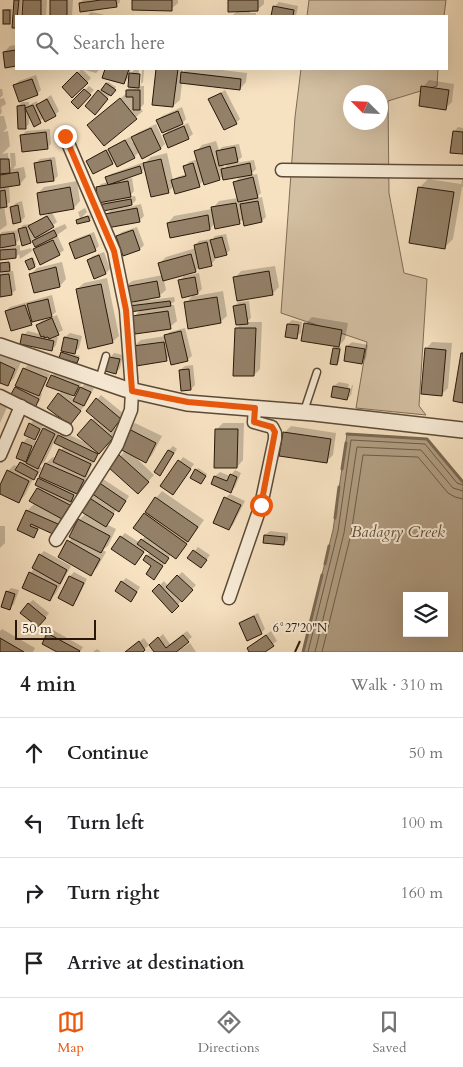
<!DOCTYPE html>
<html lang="en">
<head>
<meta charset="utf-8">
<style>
  body { margin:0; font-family:Cardo,serif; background:#f6f6f6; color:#202124 }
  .controls { position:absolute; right:15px; bottom:15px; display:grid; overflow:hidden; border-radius:0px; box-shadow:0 5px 20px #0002 }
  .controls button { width:45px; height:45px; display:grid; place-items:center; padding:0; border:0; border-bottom:1px solid #e0e0e0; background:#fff; color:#202124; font:25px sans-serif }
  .compass { position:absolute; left:343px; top:85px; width:45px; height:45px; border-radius:50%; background:#fff; box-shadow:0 5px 20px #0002; rotate:294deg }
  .scale { position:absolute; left:15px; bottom:12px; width:81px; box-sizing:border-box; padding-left:5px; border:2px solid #291809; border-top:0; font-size:14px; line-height:18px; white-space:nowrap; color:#291809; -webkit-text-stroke:4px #f9ecd7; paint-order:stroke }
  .stop { position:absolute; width:15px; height:15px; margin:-11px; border:4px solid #ea580c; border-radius:50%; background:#fff }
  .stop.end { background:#ea580c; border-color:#fff; box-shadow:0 1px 5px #0008 }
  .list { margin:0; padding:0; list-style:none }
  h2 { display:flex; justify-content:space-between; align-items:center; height:65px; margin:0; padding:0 20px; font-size:21px }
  h2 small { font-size:16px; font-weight:400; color:#757577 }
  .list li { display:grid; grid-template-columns:32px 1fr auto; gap:15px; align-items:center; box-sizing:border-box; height:70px; padding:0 20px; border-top:1px solid #e0e0e0 }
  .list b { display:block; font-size:19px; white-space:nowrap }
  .list em { font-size:16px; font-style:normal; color:#757577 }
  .icon { flex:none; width:28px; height:28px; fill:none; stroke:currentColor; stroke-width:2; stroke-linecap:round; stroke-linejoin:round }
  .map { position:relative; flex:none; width:463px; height:652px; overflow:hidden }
  .search { position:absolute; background:#fff; box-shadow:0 5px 20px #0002; left:15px; right:15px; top:15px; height:55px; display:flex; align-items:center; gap:12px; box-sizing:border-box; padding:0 18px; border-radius:0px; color:#757577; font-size:19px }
  .sheet { height:345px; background:#fff }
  nav { display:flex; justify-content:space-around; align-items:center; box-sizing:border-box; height:70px; border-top:1px solid #e0e0e0; background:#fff; font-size:14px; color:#757577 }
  nav a { display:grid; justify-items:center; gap:2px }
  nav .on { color:#ea580c }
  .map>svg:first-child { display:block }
  .green { fill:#d3bfa2; stroke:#7e6c56; fill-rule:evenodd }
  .water { fill:#b09d82; stroke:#7a6852; fill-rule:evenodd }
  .shadow { fill:#0003; fill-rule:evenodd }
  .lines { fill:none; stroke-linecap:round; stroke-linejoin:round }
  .shore { stroke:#6c5a46; stroke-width:1 }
  .stream { stroke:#7a6852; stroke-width:3 }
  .building { fill:#948169; stroke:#291809 }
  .service-casing { stroke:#5c4a37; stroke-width:9 }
  .minor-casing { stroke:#5c4a37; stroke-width:15 }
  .tertiary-casing { stroke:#5c4a37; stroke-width:18 }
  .service { stroke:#f9ecd7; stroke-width:6 }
  .minor { stroke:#f9ecd7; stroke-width:12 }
  .tertiary { stroke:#f9ecd7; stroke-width:15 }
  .route { stroke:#ea580c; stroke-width:6 }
  .ticks { fill:none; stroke:#291809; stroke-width:2 }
  .labels { text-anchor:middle; stroke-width:4; stroke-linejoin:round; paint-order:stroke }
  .water-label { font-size:16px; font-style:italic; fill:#5f4d39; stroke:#f9ecd7 }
  .ticks-label { font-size:12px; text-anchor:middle; fill:#291809; stroke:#f9ecd7; stroke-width:4; stroke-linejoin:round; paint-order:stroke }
</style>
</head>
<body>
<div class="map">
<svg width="463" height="652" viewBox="0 0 463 652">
  <rect width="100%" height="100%" fill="#f6e1c1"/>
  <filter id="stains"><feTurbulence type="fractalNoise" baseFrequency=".004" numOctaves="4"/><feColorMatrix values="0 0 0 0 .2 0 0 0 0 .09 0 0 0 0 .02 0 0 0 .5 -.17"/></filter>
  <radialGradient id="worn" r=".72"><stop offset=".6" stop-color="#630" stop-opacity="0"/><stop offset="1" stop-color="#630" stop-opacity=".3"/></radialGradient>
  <g class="green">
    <path d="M309,0h137l-2,16h-137z"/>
    <path d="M301,69h137l-1,17 -49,15 1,92 15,80 23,6 -8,127 7,9 -70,-7 11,-66 -86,-29 14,-196zM350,92h30v30h-30z"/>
  </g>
  <path class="water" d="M347,434l80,5 36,43v170h-160l30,-122zM407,596h37v37h-37z"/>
  <g class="shadow">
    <path d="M15,0h32l-1,16h-22v-15h-2l-1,15h-5v11h-3z"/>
    <path d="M52,0h21l-1,16h-21z"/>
    <path d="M83,0h37v2l-4,4 -36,-3z"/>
    <path d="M133,0h45v3l-7,6z"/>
    <path d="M230,0h34v4l-7,6h-7v3h6v3h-24l6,-6z"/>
    <path d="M279,2l19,4 -2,10h-24l3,-10z"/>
    <path d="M6,9h6l-1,12 -1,2 -6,-12z"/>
    <path d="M91,12l14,3v1h-18z"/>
    <path d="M16,45v20l-10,1 -2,-14 6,-6z"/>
    <path d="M81,69h19l-4,4z"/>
    <path d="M82,69l9,9 -19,19 -9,-10z"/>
    <path d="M106,69h33l-1,15h3l1,-14h2l-1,12 -4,4h5v18l-4,4 3,3 -39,33 -9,-25 32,-26v-3l4,-4 -1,-10 -6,7 -20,-6zM131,69h4l-6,6z"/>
    <path d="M158,69h25v3l3,-3h27l34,4 -1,9 -6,7 -58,-7 -2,18 -7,6 -20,-2z"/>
    <path d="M36,75l5,15 -4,4 -22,-9 4,-4z"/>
    <path d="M429,80l25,4 -2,18 -6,6 -23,-21z"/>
    <path d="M108,82l8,5 -17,22v-18z"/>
    <path d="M89,86l5,4 -16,17 -5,-5z"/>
    <path d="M0,89h2l1,6 -3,3z"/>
    <path d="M225,90l15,29 -4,4 -26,-24z"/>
    <path d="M51,95l8,16 -4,4 -11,3 -10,7 -5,-11v10l-4,4 -7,-22 4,-4h7v3l8,-4 1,3z"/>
    <path d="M4,98l2,6 -5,3 1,5 -2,3v-16z"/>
    <path d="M182,107l4,12 -7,8 9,-4 5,11 -5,4 -24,-3 8,-8 -14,-7 4,-4z"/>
    <path d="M0,116h4l3,12 -4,4 5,-1 2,15 -8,8 6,-1 1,14h2l-1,-14h5l1,12 -3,4 11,-2 2,10 -6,7 -11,1 1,17 -6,4 3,19 -7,5z"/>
    <path d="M156,124l9,20 -4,4 -21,3 -6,6 -19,4 -3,2 -24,-2 4,-4 38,-20 3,6 2,-1 -2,-5 4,-4z"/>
    <path d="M458,127l5,1v25l-9,-21z"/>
    <path d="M50,129l1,15 -4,4 -25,-13 4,-4z"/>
    <path d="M216,141l3,9 3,-3 17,-3 3,13 -7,6 19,-3 2,9 -6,6 7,-1 4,19 -6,6 7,-2 4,20 -4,4 -18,-3 -5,5h-24l-5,6 -42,-6 6,-7 38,-7 7,-8 19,-3 -3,-16 7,-7h-18l-5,4 -15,1 -5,5 -25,1 -6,6 -23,-24 -4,4 -15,5v2l6,-1 2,13 -5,6 6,-1 1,4 -7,7 12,-3 3,12 -4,4 -34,-5 7,-7 -13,-2 5,-6 -8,-12 4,-4 7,-2 -2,-4 5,-4 33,-12v2l7,-7 16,-4 6,27 4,-3 10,-3 -2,-8 4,-4 9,-3 -2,-7 6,-7zM230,162l-6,6 -1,-4z"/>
    <path d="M55,157l3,19 -4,4 -18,-17 4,-4z"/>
    <path d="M463,177v10h-1l-9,52 -8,8 -26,-59 9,-9 33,5z"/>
    <path d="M77,181l3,20 -6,7 -36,-15 6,-6z"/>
    <path d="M22,201l3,16 -4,4 -9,-14 4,-4z"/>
    <path d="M85,208l2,4 -5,5 8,-2 1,3 -2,2h-12l3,-2 -2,-6z"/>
    <path d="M52,212l5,10 -13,10v1l21,-9 2,4 -10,7 7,15 -5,4 -25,-5 6,-6 -5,2 -2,-6 -3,3 -10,-10 -2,1 1,7 -6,6 7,-1v6l11,-3 1,3 -12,8 -1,-5 -3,3 -16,1v-8l5,-4h-5v-12l2,-2 16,-2v1l5,-6 7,-1 1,1z"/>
    <path d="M137,227l7,18 -4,4 -16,6 -7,-19 5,-4z"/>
    <path d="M94,232l5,14 -4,4 -24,-7 4,-4z"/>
    <path d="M226,234l4,16 -4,4 -11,3v3l-4,4 -11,2 -5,5 -31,9 2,10 -7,6 -10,2 1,2 24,-3 1,4 -5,4h4l3,16 -7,6 -36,-10 7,-8 -11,-3 6,-6 -11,-13 7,-6 31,-6 -3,-12 6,-6 30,-9 -1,-3 4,-4 12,-2v2l4,-5z"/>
    <path d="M104,252l6,17 -4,4 -11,4 -7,-17 5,-4z"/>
    <path d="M33,257l3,7 -1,2 -8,-5z"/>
    <path d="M62,262l4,17 -6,7 -29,-12 6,-6z"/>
    <path d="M11,263v5l-3,3h5l3,19 -5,4 -11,2v-32z"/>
    <path d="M275,266l4,21 -7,7 -37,-16 6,-7z"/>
    <path d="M199,273l3,16 -7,7 28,-5 4,25 -7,6 -34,-19 8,-9 -14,-14 4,-4z"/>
    <path d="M107,278l12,58 -7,6 -35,-53 7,-6z"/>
    <path d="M52,295l4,17 -7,6 8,-3 6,15 -10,6 5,1 -2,8 -4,5 -28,-15 4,-4 12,3 -3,-8 4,-5 8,-3v-1l-14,3 -4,4 -25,-13 4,-4z"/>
    <path d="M249,301l2,17 -4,4h15l-2,47 -6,6 -18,-46 5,-6 -7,-17 5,-4z"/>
    <path d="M312,317l36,6 -3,16 -7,8h3l-2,15 -2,2 -3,-16 3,-2 -32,-22z"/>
    <path d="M292,320l10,2 -1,11 -5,4 -8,-13z"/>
    <path d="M185,328l7,28 -5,4 -17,-4 -4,4 -32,-14 7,-6 24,-4 5,-4z"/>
    <path d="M70,333l12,3 -3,12 -6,6 7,2 -3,6 -15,-9 3,-3v-13z"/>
    <path d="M352,342l16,3 -2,13 -4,5 -17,-3 2,-14z"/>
    <path d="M432,342l20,1 -4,45 -6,6 -16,-45z"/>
    <path d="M0,353l21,9 -7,16 -7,7 -7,-4z"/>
    <path d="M114,353l9,2 -3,13 -4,5 -6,-15z"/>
    <path d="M29,364l21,10 -10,19 2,1 -3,8 -5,4 -18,-19 8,-18z"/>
    <path d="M193,365l2,20 -4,4 -11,-19 5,-4z"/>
    <path d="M56,372l26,10 -4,8 7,-6 9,4 -6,12 -5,5 1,1 -10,14 -15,-26 3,-4 -10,-14zM80,389l-5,10 -8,-6 7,2z"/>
    <path d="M339,382l10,2 -2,12h2l3,-11h1l-2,10 -4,4 -13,-13z"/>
    <path d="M101,395l23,19 -10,13 4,4 -17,18 -7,11 -11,26 -7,7 -8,18 -6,6 -2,9 -7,7 -12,-6 -8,9 -15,-6 9,-19 8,-8 3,-15 2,-2 -1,-7 7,-16 7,-6 3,1 8,-12 -10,-4 -9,19 -6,5 3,2 -4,7 -5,4 -8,16 -6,7 -19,-9v-5l8,-17 6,-6 5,2 5,-7 -1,-17 4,-5 11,4 4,-11 -7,8 -5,-15 4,-4 10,4 -4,8 10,-10 11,5 -5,12 7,-7 26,12 -10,-10 16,-17 -7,-7z"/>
    <path d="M0,399l9,4 -9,20z"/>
    <path d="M135,423l27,13 -10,19 -6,6 -13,-6 21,20 -10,11 -34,-19 15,-16 3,-22z"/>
    <path d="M223,423h21l-1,37 -6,7 -21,-37z"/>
    <path d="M291,426l45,7 -3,22 -7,7 -42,-29z"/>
    <path d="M173,446l4,3 -17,26 9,-25z"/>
    <path d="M183,457l11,7 -18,25 -14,-3z"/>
    <path d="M198,468l9,6 -4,7 -7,-11z"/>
    <path d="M235,470l6,3 -6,14 -4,4 -19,-8 3,-7 5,-4 10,4z"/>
    <path d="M103,479l26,17 -6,10 -6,3 -11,15 10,5 -8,17 -5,4 3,2 -9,16 -7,6 -30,-18 12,-19 7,-17 7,-7 3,-15z"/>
    <path d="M162,491l42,29 -22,30 -11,4 -17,24 -1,-13 -9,-5 6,-8 -4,-3 -11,15 -14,-27 4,-4 15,10 6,-8 -11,-7 21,-30z"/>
    <path d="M230,494l15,7 -12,24 -4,4 -4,-31z"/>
    <path d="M0,526h5v17l-5,5z"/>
    <path d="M270,531l18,2v7l-4,4 -19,-9z"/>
    <path d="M198,547l12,8 -5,7 -16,-4z"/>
    <path d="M44,551l27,15 -15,27 -6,7 -20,-27 5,-5 5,-13z"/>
    <path d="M74,572l13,7 -10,21 -5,4 -13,-7 11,-21z"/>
    <path d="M182,572l14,13 -24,26 -18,-20 10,-10 4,5z"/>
    <path d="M126,578l14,9 -5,9 -13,-14z"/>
    <path d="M11,588l8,2 -5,14 -4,4 -3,-16z"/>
    <path d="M33,600l16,13 -7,9 -14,-18z"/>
    <path d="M258,613l7,16 -4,4 -21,-9 4,-4z"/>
    <path d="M2,629l33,19 -2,4h-33v-21z"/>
    <path d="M53,630l30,17 -3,5h-21l-11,-18z"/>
    <path d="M187,631l5,6 -11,9 1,2 8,-5 6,9h-40l-1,-11 8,-7 7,10z"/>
    <path d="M271,631l6,10 -15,11h-11l-3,-4z"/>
    <path d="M144,638l5,7 -8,7h-15z"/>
    <path d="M97,649l4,3h-8z"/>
  </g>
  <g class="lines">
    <g class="shore">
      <path d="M308,652l30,-121 13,-91 74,4 32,39 6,2"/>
      <path d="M315,652l29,-119 13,-86 64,3 32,38 10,3"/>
      <path d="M322,652l29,-118 12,-79 55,2 30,36 7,4 8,2"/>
    </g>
    <g class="stream">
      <path d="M347,434l80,5 36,43"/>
      <path d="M342,469l4,-26"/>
      <path d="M335,518l4,-31"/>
      <path d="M325,564l4,-18"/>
      <path d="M303,652l19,-77"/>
    </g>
  </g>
  <g class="building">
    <path d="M14,0h5l-3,28h-4z"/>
    <path d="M23,0h18v16h-19z"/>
    <rect x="50" y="0" width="17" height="16"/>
    <path d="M101,0h15l1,7 -37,5 -1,-9z"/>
    <path d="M132,0h40v11l-40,-1z"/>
    <path d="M228,0h30v11l-30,1z"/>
    <path d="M273,6l21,4 -1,6h-22z"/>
    <rect x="3" y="10" width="7" height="14"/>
    <path d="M16,50v16l-11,2 -2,-16z"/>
    <path d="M105,69h24l-5,15 -22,-6z"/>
    <path d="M156,69h22l-5,38 -21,-2z"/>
    <path d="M77,72l11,11 -16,15 -10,-11z"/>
    <path d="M181,72l60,7 -1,11 -60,-7z"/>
    <path d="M129,73l11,1 -1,14 -11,-1z"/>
    <path d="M32,79l6,16 -19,7 -6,-17z"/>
    <path d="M106,83l10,7 -5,6 -10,-6z"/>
    <path d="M421,86l28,4 -3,20 -27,-4z"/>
    <path d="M84,89l7,6 -13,14 -7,-7z"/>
    <path d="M98,90l10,9 -13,16 -10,-9z"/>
    <path d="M126,90h14v20h-7v-13h-7z"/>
    <path d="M221,93l16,31 -13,6 -16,-31z"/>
    <path d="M120,98l17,21 -33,27 -17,-21z"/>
    <path d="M47,99l9,17 -11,6 -9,-17z"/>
    <path d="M25,105l1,24h-8l-1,-23z"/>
    <path d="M33,105l8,18 -7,4 -9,-19z"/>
    <path d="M178,111l5,13 -21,9 -6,-13z"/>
    <path d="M184,126l5,13 -21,9 -5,-13z"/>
    <path d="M151,128l10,21 -19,10 -11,-22z"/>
    <path d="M453,131l10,1v22l-13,-1z"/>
    <path d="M46,132l2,17 -26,3 -2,-17z"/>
    <path d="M125,140l10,18 -18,9 -9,-18z"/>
    <path d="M210,146l10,34 -16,5 -10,-34z"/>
    <path d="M235,147l3,15 -19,4 -3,-15z"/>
    <path d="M106,150l7,14 -20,10 -7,-13z"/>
    <path d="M0,159h9l1,14 -10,1z"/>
    <path d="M161,159l8,34 -18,4 -8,-34z"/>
    <path d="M51,160l3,21 -17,2 -3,-20z"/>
    <path d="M193,163l7,24 -25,7 -4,-14 15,-4 -3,-10z"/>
    <path d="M250,163l2,12 -29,5 -2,-11z"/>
    <path d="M140,166l2,7 -34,12 -3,-8z"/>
    <path d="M18,172l2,13 -20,3v-13z"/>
    <path d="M253,177l5,21 -20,4 -5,-20z"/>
    <path d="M128,181l3,16 -33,6 -2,-16z"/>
    <path d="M70,187l4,22 -34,6 -3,-22z"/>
    <path d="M418,187l36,5 -9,57 -36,-6z"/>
    <path d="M5,190l2,17 -7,1v-17z"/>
    <path d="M131,199l1,6 -33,7 -1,-7z"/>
    <path d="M258,201l4,21 -18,4 -4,-22z"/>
    <path d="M236,203l4,21 -25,5 -4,-22z"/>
    <path d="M18,205l3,17 -8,2 -3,-17z"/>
    <path d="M137,208l3,14 -33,6 -2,-14z"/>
    <path d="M208,215l2,15 -40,8 -3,-15z"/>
    <path d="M47,216l7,11 -19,11 -7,-12z"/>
    <path d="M88,216l2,5 -13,3 -1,-4z"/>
    <path d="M26,227l5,16 -9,3 -4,-17z"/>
    <path d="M54,230l3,6 -22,11 -3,-6z"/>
    <path d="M133,230l7,20 -17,6 -7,-20z"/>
    <path d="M14,233l2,12 -16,3v-13z"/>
    <path d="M90,235l6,16 -21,8 -6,-16z"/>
    <path d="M222,237l5,18 -12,3 -5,-18z"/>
    <path d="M53,240l7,15 -20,10 -7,-16z"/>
    <path d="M207,242l5,24 -13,3 -5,-24z"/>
    <path d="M16,249v9l-16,2v-10z"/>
    <path d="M191,254l5,18 -33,9 -5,-18z"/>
    <path d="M99,255l7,19 -12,5 -7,-19z"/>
    <path d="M32,258l3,9 -6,3 -4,-9z"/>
    <path d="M9,262l1,9 -10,1v-9z"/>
    <path d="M56,267l4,20 -26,6 -5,-19z"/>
    <path d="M269,271l4,24 -36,6 -4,-24z"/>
    <path d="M9,274l3,21 -12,2v-22z"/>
    <path d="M195,277l3,17 -16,4 -4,-18z"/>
    <path d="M157,281l3,16 -33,6 -3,-16z"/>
    <path d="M101,284l12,59 -25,6 -12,-60z"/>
    <path d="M217,297l4,26 -33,6 -4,-27z"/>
    <path d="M48,299l4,18 -20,5 -5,-18z"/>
    <path d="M170,301l1,5 -41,6 -1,-6z"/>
    <path d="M245,304l3,20 -12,1 -3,-19z"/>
    <path d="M25,305l7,20 -21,6 -6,-20z"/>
    <path d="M168,311l3,18 -36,5 -3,-18z"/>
    <path d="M52,318l7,17 -10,4 -1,-2 -4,1v-2l-3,1 -5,-12z"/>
    <path d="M304,323l38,7 -3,17 -38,-6z"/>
    <path d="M287,324l12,1 -2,14 -12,-2z"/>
    <path d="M235,328h21l-2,48h-21z"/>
    <path d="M181,331l7,30 -17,4 -7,-30z"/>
    <path d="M22,334l32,7 -2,10 -32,-7z"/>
    <path d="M64,337l14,3 -3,14 -14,-3z"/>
    <path d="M164,342l3,19 -31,5 -3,-20z"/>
    <path d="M346,346l19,3 -3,15 -18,-3z"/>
    <path d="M333,348l7,1 -3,16 -7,-1z"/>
    <path d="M425,348l21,2 -4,46 -21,-2z"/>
    <path d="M61,352l18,6 -2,5 -18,-5z"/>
    <path d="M461,353h2v50l-10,-2z"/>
    <path d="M109,357l11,2 -4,15 -11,-3z"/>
    <path d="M0,362l15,7 -7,17 -8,-3z"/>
    <path d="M23,368l24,10 -8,18 -24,-10z"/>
    <path d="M189,369l2,21 -10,1 -2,-21z"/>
    <path d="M51,375l28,11 -5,10 -28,-10z"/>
    <path d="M333,386l17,3 -3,11 -16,-3z"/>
    <path d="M15,387l24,12 -4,9 -25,-12z"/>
    <path d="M80,387l11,5 -7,14 -11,-5z"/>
    <path d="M58,393l23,18 -11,14 -23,-17z"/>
    <path d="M96,398l25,21 -10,13 -25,-21z"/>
    <path d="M91,419l22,19 -14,16 -22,-19z"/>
    <path d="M29,423l11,6 -5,11 -11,-5z"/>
    <path d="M43,428l12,6 -17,35 -12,-6z"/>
    <path d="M127,428l29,15 -10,20 -28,-15z"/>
    <path d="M215,429h23l-1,39h-23z"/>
    <path d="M283,432l48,7 -4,24 -48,-7z"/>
    <path d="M58,435l40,19 -4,8 -40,-19z"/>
    <path d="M22,442l10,4 -6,16 -10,-4z"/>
    <path d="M59,449l32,15 -6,13 -32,-15z"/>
    <path d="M168,450l6,3 -14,23 -6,-4z"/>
    <path d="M119,455l30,27 -11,12 -30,-27z"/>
    <path d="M178,460l13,9 -18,26 -13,-9z"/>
    <path d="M20,462l18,10 -4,8 -19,-10z"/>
    <path d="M45,463l39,17 -7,14 -38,-17z"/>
    <path d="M195,469l11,7 -5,8 -11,-6z"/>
    <path d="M7,470l22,11 -10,22 -19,-9v-9z"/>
    <path d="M230,474l7,3 -6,16 -20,-9 3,-8 13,5z"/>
    <path d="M38,478l36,17 -3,7 -36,-17z"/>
    <path d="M98,482l28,19 -7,11 -28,-19z"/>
    <path d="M37,488l33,17 -8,14 -33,-18z"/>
    <path d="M88,497l26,17 -8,13 -26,-16z"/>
    <path d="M155,497l43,30 -10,15 -43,-30z"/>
    <path d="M224,497l17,8 -12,25 -16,-7z"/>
    <path d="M26,510l32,14 -5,10 -22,-10 -1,2 8,3 -4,9 -17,-8z"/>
    <path d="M144,513l43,31 -11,15 -43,-31z"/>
    <path d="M78,519l32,17 -9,17 -32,-16z"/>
    <path d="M264,535l21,2 -1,8 -21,-2z"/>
    <path d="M120,536l24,16 -9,13 -24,-16z"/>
    <path d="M141,539l28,19 -4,6 -28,-20z"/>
    <path d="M67,540l33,19 -9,17 -33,-19z"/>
    <path d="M193,550l14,10 -6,8 -14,-10z"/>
    <path d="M39,554l28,16 -7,14 -28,-16z"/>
    <path d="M146,555l17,11 -9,14 -8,-6 5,-8 -8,-6z"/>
    <path d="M29,572l28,14 -7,15 -28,-13z"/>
    <path d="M177,575l16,15 -11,12 -16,-15z"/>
    <path d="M69,576l15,7 -11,23 -15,-8z"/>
    <path d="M121,581l16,11 -6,10 -16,-11z"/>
    <path d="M159,584l20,22 -7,7 -20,-22z"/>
    <path d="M6,591l9,3 -5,16 -9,-3z"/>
    <path d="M28,603l18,15 -8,9 -18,-14z"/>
    <path d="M254,616l8,18 -15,7 -8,-18z"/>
    <path d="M47,633l33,18 -1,1h-22l-15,-8z"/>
    <path d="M183,635l6,7 -13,10h-22l-5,-7 9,-8 8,11z"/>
    <path d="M266,635l8,11 -9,6h-16l-2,-4z"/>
    <path d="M0,638l24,14h-24z"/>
    <path d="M139,641l6,9 -2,2h-18z"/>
  </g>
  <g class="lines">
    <g class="service-casing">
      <g id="service">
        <path d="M99,380l7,-24"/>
        <path d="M304,411l13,-39"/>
      </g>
    </g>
    <g class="minor-casing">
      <g id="minor">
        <path d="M282,170l181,2"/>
        <path d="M0,396l66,33"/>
        <path d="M0,455l21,-49"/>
        <path d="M56,540l61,-95 14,-35 1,-19 -6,-81 -12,-59 -49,-115"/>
        <path d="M229,598l32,-93 14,-66v-6l-3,-6 -18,-5 1,-14"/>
      </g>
    </g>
    <g class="tertiary-casing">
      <path id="tertiary" d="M0,346l125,43 62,14 127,10 149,17"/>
    </g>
    <use href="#service" class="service"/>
    <use href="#minor" class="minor"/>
    <use href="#tertiary" class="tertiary"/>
  </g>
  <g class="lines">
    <path class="route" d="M65,136l49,115 12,59 6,81 56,11 67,6 -1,14 18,5 3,5 -14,73"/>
  </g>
  <path class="ticks" d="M295,652l5,-11"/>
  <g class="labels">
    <g class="water-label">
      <text x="398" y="537">Badagry Creek</text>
    </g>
  </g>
  <g class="ticks-label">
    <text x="300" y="632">6°27'20"N</text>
  </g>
  <rect width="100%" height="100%" filter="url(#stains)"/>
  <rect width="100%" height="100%" fill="url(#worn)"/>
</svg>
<div class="controls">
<button><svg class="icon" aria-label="layers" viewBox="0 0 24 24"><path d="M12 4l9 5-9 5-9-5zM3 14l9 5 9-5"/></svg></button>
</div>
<svg class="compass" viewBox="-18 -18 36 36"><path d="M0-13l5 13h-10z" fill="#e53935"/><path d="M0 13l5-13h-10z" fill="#757577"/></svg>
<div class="scale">50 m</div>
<div class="stop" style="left:261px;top:505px"></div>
<div class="stop end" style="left:65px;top:136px"></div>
<div class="search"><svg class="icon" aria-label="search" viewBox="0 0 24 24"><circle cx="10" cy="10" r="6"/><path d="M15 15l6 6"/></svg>Search here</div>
</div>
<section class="sheet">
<h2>4 min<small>Walk · 310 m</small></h2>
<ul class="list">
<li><svg class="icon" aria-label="ahead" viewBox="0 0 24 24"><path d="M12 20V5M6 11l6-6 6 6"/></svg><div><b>Continue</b></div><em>50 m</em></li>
<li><svg class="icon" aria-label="left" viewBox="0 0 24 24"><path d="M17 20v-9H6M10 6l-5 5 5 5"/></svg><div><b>Turn left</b></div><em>100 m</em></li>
<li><svg class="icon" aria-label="right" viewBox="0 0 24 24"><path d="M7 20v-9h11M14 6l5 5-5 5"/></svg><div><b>Turn right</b></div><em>160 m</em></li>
<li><svg class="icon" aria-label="arrive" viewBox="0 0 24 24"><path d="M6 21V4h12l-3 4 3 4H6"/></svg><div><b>Arrive at destination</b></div></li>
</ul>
</section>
<nav>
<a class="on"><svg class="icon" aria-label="map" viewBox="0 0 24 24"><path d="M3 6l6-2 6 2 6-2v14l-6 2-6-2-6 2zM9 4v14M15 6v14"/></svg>Map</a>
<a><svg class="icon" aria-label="directions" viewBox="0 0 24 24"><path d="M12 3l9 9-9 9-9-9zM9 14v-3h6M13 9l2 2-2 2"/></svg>Directions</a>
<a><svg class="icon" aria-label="saved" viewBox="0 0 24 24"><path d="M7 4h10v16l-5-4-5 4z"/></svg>Saved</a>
</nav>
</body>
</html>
